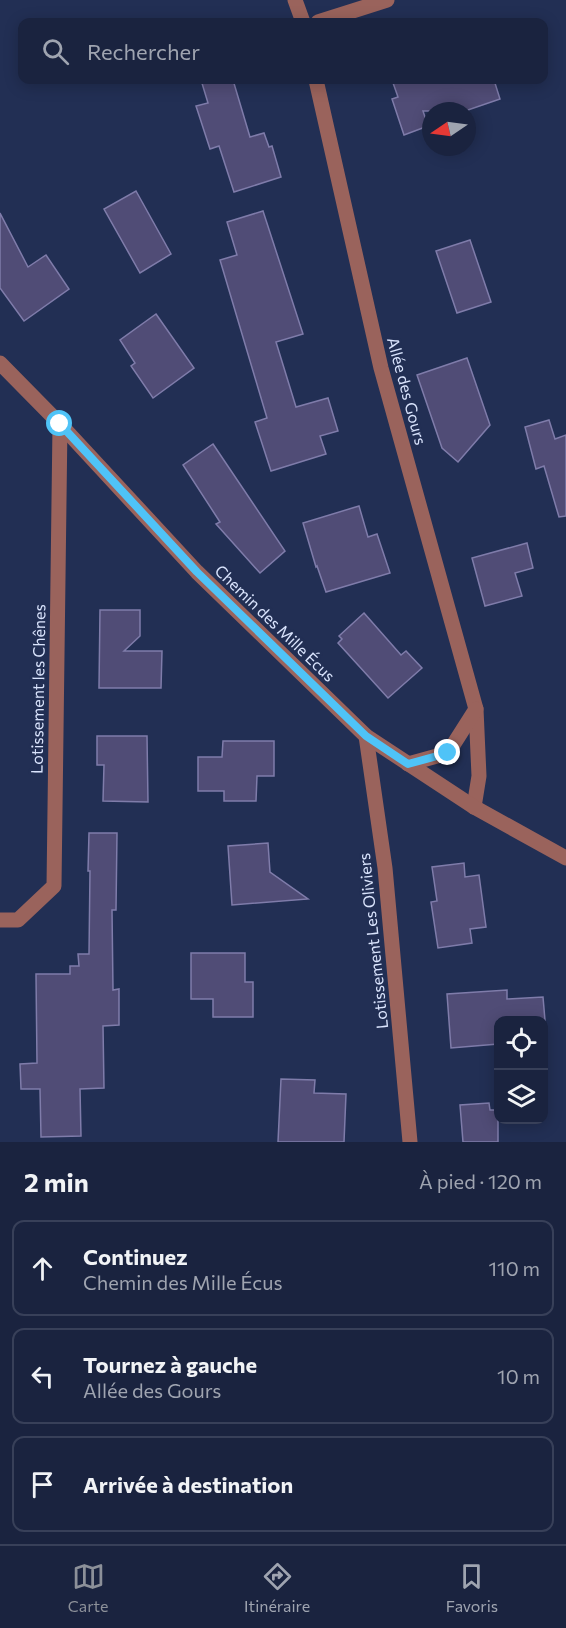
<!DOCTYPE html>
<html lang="fr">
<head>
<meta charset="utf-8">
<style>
  body { margin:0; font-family:Commissioner,sans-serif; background:#232b46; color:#f1f3f6 }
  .controls { position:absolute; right:18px; bottom:18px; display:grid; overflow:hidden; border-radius:12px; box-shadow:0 3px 15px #0003 }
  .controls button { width:54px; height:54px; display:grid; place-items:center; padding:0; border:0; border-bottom:2px solid #384059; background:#1a233f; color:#f1f3f6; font:30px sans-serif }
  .compass { position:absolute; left:422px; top:102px; width:54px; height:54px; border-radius:50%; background:#1a233f; box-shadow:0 3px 15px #0003; rotate:257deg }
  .stop { position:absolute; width:18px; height:18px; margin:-14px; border:4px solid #4fc3f7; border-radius:50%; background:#fff }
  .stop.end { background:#4fc3f7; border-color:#fff; box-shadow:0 2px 6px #0008 }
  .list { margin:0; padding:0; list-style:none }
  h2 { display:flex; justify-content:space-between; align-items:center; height:78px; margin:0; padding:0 24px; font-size:26px }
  h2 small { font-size:20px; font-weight:400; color:#9fa4b0 }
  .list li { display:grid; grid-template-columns:39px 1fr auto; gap:18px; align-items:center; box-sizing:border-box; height:96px; margin:0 12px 12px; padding:0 12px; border:2px solid #384059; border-radius:12px }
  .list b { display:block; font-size:22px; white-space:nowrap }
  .list p { margin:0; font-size:20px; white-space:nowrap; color:#9fa4b0 }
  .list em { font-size:20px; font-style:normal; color:#9fa4b0 }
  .icon { flex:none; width:33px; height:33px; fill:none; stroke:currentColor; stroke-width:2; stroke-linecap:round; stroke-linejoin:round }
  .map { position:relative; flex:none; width:566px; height:1142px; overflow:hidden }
  .search { position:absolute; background:#1a233f; box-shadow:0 3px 15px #0003; left:18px; right:18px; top:18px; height:66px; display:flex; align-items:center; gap:15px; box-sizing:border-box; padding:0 21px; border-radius:12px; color:#9fa4b0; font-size:22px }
  .sheet { height:402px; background:#1a233f }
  nav { display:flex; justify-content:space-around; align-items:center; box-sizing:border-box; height:84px; border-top:2px solid #384059; background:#1a233f; font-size:16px; color:#9fa4b0 }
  nav a { display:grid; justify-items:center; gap:3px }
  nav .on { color:#8c9099 }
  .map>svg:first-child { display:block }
  .building { fill:#504c76; stroke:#7f7caa; stroke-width:1.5 }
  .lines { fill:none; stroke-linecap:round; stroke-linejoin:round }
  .minor { stroke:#9a635c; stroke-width:15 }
  .route { stroke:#4fc3f7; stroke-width:8 }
  .labels { text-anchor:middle; stroke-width:5; stroke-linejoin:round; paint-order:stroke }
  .street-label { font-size:16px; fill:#dae4fd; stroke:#222f54 }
</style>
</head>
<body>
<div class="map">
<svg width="566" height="1142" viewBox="0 0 566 1142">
  <rect width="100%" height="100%" fill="#222f54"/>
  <g class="building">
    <path d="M201,80h32l17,57 14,-4 5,14 3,-1 9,31 -47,15 -15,-46 -9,3 -14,-43 12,-3z"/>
    <path d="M392,80h102l6,19 -35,12h-42l5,15 -24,9 -12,-36 6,-2z"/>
    <path d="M136,191l35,63 -31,19 -36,-64z"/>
    <path d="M263,211l40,123 -27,8 20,65 32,-9 10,33 -18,5 6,18 -55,17 -16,-49 12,-4 -47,-158 17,-5 -10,-33z"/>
    <path d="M0,213l28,54 18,-12 23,34 -45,32 -24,-33z"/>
    <path d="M470,240l21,62 -34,11 -21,-62z"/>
    <path d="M156,314l38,54 -41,30 -22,-32 4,-3 -15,-23z"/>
    <path d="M467,358l23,67 -32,37 -16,-14 -25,-73z"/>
    <path d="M549,420l6,19 11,-4v81l-7,1 -15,-51 -8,3 -11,-42z"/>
    <path d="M213,444l72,107 -25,22 -44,-49 4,-2 -37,-57z"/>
    <path d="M359,506l9,31 9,-3 13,39 -64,19 -9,-26 -1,1 -13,-44z"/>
    <path d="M527,543l6,25 -18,5 7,23 -37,10 -13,-48z"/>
    <path d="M100,610h40v26l-16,15h38l-1,37h-62z"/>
    <path d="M364,613l37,42 5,-4 16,17 -34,30 -50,-55 4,-4 -3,-3z"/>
    <path d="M97,736h50l1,66 -45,-1 1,-36h-7z"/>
    <path d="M223,741h51v35h-17l-1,25h-32v-10h-26v-34h24z"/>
    <path d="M89,833h28l-1,77h-4l1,80 6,-1v36l-16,1 1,62 -24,1 1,47 -40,1 -1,-48h-19l-1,-25 17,-1 -1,-89h34v-8h9l-1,-12h11l1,-83h-2z"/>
    <path d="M268,843l2,29 38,27 -76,6 -4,-59z"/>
    <path d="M464,863l1,14 14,-2 7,52 -16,2 2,14 -34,5 -7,-46 6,-1 -5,-34z"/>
    <path d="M191,953h54v29h8v35h-40v-18h-22z"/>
    <path d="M507,990v9l36,-2 3,35h-3v-12h-45v24l-47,4 -4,-54z"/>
    <path d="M281,1079l34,1 -1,13 32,1 -2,48h-66z"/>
    <path d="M489,1103l1,7h8v32h-35l-3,-37z"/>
  </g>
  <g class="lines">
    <g class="minor">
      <path d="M295,0l8,22"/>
      <path d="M318,22l69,-22"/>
      <path d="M316,80l65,288 95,341 3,67 -5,31"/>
      <path d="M0,363l60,61 137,148 169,164 108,71 92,51"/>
      <path d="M366,736l19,132 25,274"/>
      <path d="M408,764l40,-11 28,-44"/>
      <path d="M0,920h18l36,-34 6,-462"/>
    </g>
  </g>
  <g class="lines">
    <path class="route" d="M60,424l137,148 169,164 42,28 40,-11"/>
  </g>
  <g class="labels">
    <g class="street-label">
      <text transform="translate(407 391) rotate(75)" y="6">Allée des Gours</text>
      <text transform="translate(275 623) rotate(44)" y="6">Chemin des Mille Écus</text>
      <text transform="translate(38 689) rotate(-89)" y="6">Lotissement les Chênes</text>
      <text transform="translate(373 941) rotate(-96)" y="6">Lotissement Les Oliviers</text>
    </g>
  </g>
</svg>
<div class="controls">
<button><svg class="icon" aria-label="locate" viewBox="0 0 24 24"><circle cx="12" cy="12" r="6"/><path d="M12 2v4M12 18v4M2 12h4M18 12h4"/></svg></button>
<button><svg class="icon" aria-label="layers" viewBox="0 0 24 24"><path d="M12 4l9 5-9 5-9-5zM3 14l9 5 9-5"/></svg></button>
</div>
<svg class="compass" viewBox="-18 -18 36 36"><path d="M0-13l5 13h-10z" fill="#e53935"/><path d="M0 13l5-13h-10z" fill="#9fa4b0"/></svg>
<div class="stop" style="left:60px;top:424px"></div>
<div class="stop end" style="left:448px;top:753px"></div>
<div class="search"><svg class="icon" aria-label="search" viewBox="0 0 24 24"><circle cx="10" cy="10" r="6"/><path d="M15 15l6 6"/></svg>Rechercher</div>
</div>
<section class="sheet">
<h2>2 min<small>À pied · 120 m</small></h2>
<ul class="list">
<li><svg class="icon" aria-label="ahead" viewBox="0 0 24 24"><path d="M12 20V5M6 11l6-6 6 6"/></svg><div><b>Continuez</b><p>Chemin des Mille Écus</p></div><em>110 m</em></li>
<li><svg class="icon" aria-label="left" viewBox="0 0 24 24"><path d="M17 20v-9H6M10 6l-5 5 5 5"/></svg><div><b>Tournez à gauche</b><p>Allée des Gours</p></div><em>10 m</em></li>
<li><svg class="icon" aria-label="arrive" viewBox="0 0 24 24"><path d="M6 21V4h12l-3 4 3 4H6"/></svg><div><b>Arrivée à destination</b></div></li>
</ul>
</section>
<nav>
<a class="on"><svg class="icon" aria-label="map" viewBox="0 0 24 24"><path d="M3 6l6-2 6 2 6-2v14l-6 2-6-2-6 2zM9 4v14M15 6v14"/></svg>Carte</a>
<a><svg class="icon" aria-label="directions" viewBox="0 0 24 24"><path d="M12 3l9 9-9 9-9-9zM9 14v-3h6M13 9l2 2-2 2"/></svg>Itinéraire</a>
<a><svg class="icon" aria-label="saved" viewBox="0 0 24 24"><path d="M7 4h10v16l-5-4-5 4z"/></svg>Favoris</a>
</nav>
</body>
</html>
